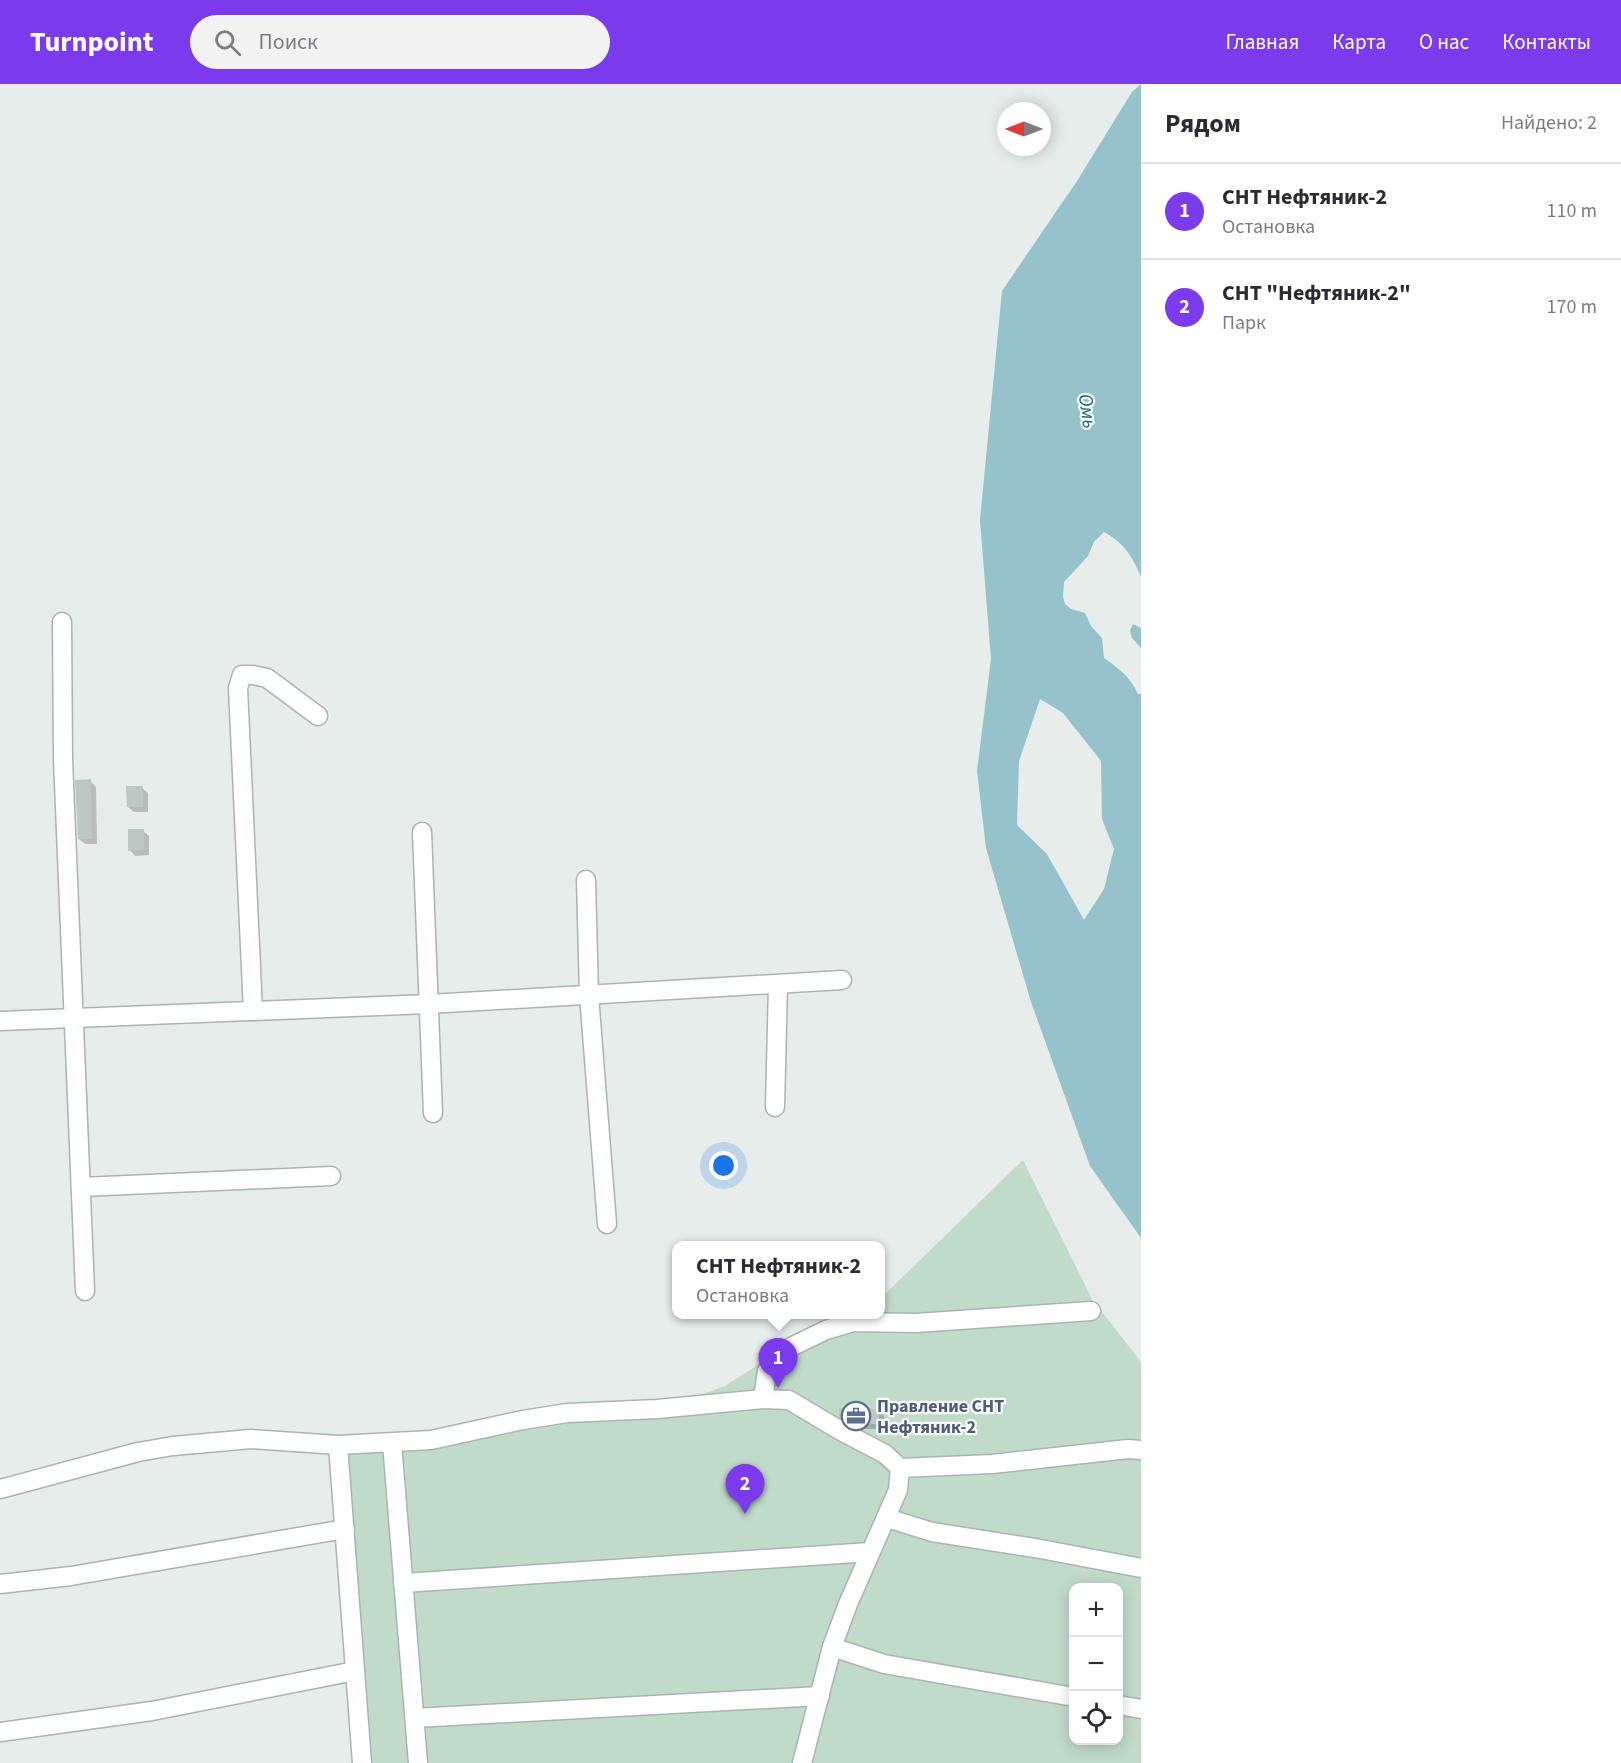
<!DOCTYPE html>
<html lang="ru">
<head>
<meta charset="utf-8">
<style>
  body { margin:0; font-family:"Source Sans 3",sans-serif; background:#f2f2f3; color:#2b2b33 }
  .controls { position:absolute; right:18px; bottom:18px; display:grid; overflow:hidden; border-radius:12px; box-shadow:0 3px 15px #0003 }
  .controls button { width:54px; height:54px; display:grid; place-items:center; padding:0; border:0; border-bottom:2px solid #e1e1e2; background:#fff; color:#2b2b33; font:30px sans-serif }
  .compass { position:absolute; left:997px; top:18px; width:54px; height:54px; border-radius:50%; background:#fff; box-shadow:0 3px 15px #0003; rotate:270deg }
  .you { position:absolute; left:724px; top:1082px; width:21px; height:21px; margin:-15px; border:4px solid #fff; border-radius:50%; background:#1a73e8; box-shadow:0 0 0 9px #1a73e833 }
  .badge { display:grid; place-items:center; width:39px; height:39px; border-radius:50%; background:#7c3aed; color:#fff; font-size:20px; font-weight:700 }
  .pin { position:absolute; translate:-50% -50px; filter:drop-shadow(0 2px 3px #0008) }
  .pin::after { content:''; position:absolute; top:32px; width:21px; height:18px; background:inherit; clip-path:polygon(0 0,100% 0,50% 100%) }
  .popup { position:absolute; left:672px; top:1157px; width:213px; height:78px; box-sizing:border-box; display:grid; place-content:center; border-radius:12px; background:#fff; filter:drop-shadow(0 2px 4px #0005); font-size:20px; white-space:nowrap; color:#7c7c81 }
  .popup b { font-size:22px; color:#2b2b33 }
  .popup::after { content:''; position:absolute; left:50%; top:100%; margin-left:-12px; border:12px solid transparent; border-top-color:#fff }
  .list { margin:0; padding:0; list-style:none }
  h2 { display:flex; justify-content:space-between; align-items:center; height:78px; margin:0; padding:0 24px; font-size:26px }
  h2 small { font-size:20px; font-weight:400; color:#7c7c81 }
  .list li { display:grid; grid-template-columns:39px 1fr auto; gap:18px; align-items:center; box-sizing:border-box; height:96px; padding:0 24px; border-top:2px solid #e1e1e2 }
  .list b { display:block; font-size:22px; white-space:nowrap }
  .list p { margin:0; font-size:20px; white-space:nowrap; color:#7c7c81 }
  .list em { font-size:20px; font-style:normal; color:#7c7c81 }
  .icon { flex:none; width:33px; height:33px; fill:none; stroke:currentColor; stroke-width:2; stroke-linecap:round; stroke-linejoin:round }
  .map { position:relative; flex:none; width:1141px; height:1679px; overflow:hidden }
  header { display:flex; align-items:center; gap:36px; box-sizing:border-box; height:84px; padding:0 30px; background:#7c3aed; color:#fff }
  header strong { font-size:28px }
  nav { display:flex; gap:33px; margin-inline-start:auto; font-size:21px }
  .search { width:420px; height:54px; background:#f2f2f3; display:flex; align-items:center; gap:15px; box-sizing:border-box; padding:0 21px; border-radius:33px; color:#7c7c81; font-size:22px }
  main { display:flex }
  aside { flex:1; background:#fff }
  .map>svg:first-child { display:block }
  .green { fill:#c1dbc9; fill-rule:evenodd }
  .water { fill:#95c2cb; fill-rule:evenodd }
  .shadow { fill:#0003 }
  .building { fill:#bbc8c3 }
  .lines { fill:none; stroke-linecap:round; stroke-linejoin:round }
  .minor-casing { stroke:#a9b5b1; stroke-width:21 }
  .minor { stroke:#fff; stroke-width:18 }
  .labels { text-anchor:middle; stroke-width:4.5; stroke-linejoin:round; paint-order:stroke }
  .service-label { font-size:18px; font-weight:bold; fill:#4e5e75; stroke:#f6faf8; text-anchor:start }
  .water-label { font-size:20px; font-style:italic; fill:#276573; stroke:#f6faf8 }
</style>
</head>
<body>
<header>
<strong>Turnpoint</strong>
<div class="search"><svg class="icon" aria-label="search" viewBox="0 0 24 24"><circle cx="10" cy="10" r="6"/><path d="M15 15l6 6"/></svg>Поиск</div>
<nav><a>Главная</a><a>Карта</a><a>О нас</a><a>Контакты</a></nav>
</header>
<main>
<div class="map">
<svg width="1141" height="1679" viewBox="0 0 1141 1679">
  <rect width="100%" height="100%" fill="#e6edea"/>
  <path class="green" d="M1023,1076l69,139 49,63v401h-776l-22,-323 88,-6 147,-31 117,-6 30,-11 28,-18 29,-23 98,-31v-15zM1074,1504h44v152h-44z"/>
  <g class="water">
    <path d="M1141,0v493c-8,-20 -17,-34 -37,-45l-10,10 -6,14 -24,26 -1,15 2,7 6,5 14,4 6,13 11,12 2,20c16,11 26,19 34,36h3v544l-51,-72 -59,-164 -45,-154 -9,-77 14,-112 -11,-139 22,-229 75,-110 55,-89zM1040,615l23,14 38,48 1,58 12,30 -10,40 -20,31 -37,-66 -30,-29 2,-64z"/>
    <path d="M1133,540l8,4v20l-9,-10 -2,-8z"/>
  </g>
  <g class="shadow">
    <path d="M90,697l6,6 1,57h-12l-6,-5z"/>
    <path d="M142,704l6,5v19h-14l-6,-5z"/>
    <path d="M143,747l6,5v19l-14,1 -5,-6z"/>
    <path d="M878,1326l6,6v13h-26l-17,-13z"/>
  </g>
  <g class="building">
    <path d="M91,695l1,60h-14l-3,-59z"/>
    <path d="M126,702h17v21h-16z"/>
    <path d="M128,745h16v21l-16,1z"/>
    <path d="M839,1324l40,1v15h-28l-12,-7z"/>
  </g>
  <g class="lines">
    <g class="minor-casing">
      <g id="minor">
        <path d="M62,538l1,137 22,532"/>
        <path d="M422,748l11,281"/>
        <path d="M586,796l3,115 18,229"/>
        <path d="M253,927l-15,-323 4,-13h11l14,3 51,38"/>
        <path d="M0,937l429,-17 413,-24"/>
        <path d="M775,1023l3,-122"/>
        <path d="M82,1103l249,-11"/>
        <path d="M763,1315l4,-28 6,-12 20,-13 33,-16 27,-8 63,1 175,-12"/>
        <path d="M392,1359l26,320"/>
        <path d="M338,1361l24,318"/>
        <path d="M900,1384l92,-4 136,-15 13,1"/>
        <path d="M0,1405l138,-37 35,-6 78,-7 87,6 93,-5 92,-20 44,-7 90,-4 106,-10 26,1 52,31 44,23 15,14 -2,22 -50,114 -16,43 -30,116"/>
        <path d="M887,1434l45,14 103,16 106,20"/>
        <path d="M403,1499l467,-31"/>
        <path d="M0,1500l71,-8 274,-47"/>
        <path d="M832,1563l52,17 190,33"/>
        <path d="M1118,1621l23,4"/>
        <path d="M415,1634l405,-22"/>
        <path d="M0,1648l152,-21 203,-40"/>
      </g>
    </g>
    <use href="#minor" class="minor"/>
  </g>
  <defs>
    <g id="office-ring" transform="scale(1.5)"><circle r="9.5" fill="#f6faf8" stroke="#5c6f8a" stroke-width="1.5"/><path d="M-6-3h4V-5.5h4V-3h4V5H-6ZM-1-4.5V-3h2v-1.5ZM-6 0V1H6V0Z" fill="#5c6f8a"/></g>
  </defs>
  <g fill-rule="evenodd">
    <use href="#office-ring" x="856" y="1332"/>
  </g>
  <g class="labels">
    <g class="service-label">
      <text x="877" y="1328">Правление СНТ<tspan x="877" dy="21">Нефтяник-2</tspan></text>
    </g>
    <g class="water-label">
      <text transform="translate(1088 327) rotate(82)" y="7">Омь</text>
    </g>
  </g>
</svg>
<div class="controls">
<button>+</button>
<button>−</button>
<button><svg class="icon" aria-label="locate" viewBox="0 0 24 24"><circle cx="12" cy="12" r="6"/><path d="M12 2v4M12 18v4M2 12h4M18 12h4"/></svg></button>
</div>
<svg class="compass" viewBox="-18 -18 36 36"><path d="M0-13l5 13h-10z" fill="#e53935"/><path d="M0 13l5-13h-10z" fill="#7c7c81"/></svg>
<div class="you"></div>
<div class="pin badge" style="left:778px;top:1304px">1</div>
<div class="popup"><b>СНТ Нефтяник-2</b>Остановка</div>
<div class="pin badge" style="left:745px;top:1430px">2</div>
</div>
<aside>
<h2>Рядом<small>Найдено: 2</small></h2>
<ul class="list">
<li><span class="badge">1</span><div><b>СНТ Нефтяник-2</b><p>Остановка</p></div><em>110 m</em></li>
<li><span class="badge">2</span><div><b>СНТ &quot;Нефтяник-2&quot;</b><p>Парк</p></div><em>170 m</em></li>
</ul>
</aside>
</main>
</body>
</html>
